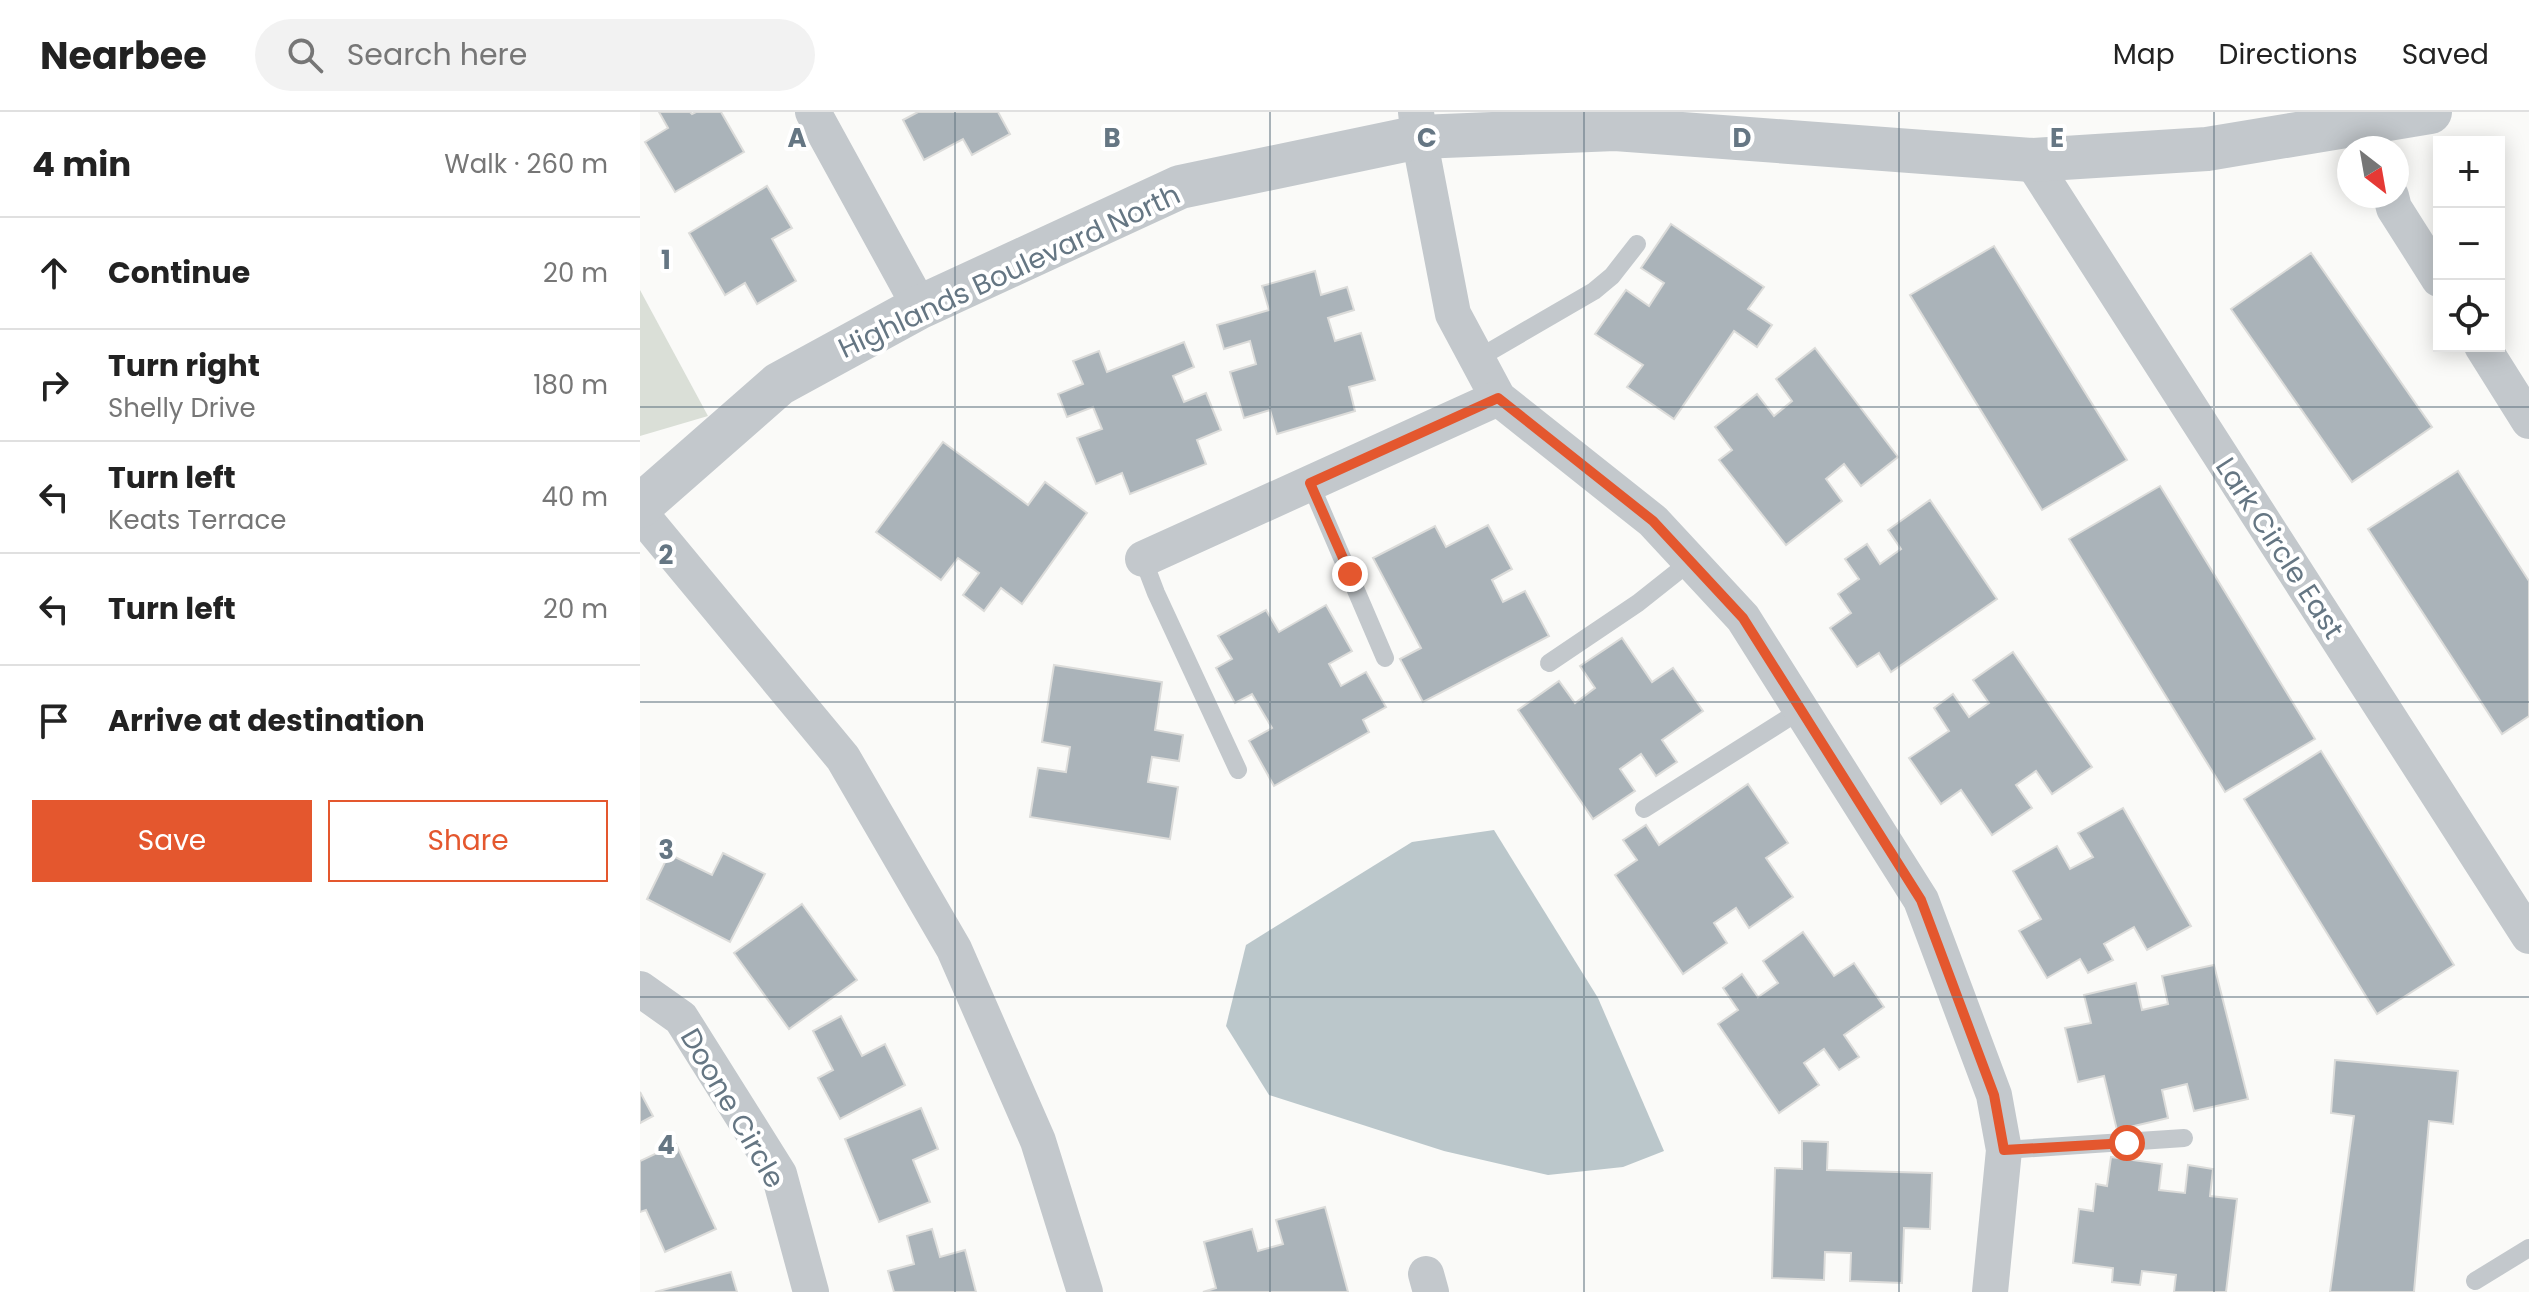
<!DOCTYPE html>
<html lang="en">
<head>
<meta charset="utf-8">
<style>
  body { margin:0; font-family:Poppins,sans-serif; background:#f2f2f2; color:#222 }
  .controls { position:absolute; right:24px; top:24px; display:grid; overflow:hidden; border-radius:0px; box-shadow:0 4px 20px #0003 }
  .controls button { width:72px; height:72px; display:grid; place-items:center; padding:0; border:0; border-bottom:2px solid #e0e0e0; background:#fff; color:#222; font:40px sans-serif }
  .compass { position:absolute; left:1697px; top:24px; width:72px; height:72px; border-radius:50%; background:#fff; box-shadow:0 4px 20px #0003; rotate:149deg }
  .stop { position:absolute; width:24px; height:24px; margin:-18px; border:6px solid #e4572e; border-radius:50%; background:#fff }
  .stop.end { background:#e4572e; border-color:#fff; box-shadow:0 2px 8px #0008 }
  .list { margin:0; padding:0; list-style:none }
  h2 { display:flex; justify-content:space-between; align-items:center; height:104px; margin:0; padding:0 32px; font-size:34px }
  h2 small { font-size:26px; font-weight:400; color:#767676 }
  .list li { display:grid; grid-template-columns:52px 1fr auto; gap:24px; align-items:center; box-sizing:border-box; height:112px; padding:0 32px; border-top:2px solid #e0e0e0 }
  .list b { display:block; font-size:30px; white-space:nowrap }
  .list p { margin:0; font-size:26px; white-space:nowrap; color:#767676 }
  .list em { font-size:26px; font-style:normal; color:#767676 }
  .actions { display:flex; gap:16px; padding:24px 32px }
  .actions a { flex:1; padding:18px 0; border:2px solid #e4572e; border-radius:0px; text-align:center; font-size:28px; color:#e4572e }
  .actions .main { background:#e4572e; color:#fff }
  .icon { flex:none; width:44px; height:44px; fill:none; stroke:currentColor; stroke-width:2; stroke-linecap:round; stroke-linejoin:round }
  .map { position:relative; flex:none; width:1889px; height:1180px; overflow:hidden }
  header { display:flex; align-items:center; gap:48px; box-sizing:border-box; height:112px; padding:0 40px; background:#fff; border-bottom:2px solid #e0e0e0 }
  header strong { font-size:38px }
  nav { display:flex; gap:44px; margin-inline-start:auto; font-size:28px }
  .search { width:560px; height:72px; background:#f2f2f2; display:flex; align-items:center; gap:20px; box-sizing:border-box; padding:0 28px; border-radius:44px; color:#767676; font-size:30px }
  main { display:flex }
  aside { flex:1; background:#fff }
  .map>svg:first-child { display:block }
  .green { fill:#dadfd7 }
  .water { fill:#bbc7cb }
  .building { fill:#aab3b9; stroke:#dcdcda; stroke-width:2 }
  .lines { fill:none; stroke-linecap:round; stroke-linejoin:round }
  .service { stroke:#c3c8cc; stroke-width:18 }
  .minor { stroke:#c3c8cc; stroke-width:36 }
  .tertiary { stroke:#c3c8cc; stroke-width:44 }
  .route { stroke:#e4572e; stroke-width:10 }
  .grid { fill:none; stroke:#657683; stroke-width:2; stroke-opacity:0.55 }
  .labels { text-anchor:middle; stroke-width:8; stroke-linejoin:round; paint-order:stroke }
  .street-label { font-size:28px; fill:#657683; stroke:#fff }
  .grid-label { font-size:26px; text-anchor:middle; font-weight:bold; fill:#657683; stroke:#fff; stroke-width:8; stroke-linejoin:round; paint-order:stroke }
</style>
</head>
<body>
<header>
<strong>Nearbee</strong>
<div class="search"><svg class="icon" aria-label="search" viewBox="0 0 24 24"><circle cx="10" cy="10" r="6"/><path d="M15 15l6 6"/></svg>Search here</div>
<nav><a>Map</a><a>Directions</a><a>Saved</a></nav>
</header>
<main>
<aside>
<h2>4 min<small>Walk · 260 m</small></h2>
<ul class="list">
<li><svg class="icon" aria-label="ahead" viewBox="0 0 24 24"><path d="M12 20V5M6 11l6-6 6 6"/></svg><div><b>Continue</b></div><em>20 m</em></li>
<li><svg class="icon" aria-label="right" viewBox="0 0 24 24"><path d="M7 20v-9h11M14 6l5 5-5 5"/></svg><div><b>Turn right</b><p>Shelly Drive</p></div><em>180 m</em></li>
<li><svg class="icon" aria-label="left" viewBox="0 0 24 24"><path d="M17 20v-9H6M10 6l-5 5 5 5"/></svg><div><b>Turn left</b><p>Keats Terrace</p></div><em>40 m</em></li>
<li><svg class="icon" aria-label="left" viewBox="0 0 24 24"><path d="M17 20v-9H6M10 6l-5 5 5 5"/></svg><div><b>Turn left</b></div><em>20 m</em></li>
<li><svg class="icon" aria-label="arrive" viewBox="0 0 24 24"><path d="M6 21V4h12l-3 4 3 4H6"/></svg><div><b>Arrive at destination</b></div></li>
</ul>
<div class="actions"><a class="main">Save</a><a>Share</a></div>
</aside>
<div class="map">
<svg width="1889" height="1180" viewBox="0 0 1889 1180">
  <rect width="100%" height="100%" fill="#fafaf8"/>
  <path class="green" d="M0,178l68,126 -68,20z"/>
  <path class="water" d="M854,718l104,168 66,153 -41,16 -75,8 -104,-24 -175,-56 -43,-69 20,-81 166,-103z"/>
  <g class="building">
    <path d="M19,0h31l2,2 4,-2h25l23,40 -69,40 -30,-50 23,-14z"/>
    <path d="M278,0h80l12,22 -38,21 -9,-16 -39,21 -21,-40z"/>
    <path d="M127,74l25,42 -20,11 24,42 -39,23 -12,-21 -20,12 -36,-62z"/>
    <path d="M1031,112l93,63 -16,22 24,16 -15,22 -23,-16 -60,88 -47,-32 16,-22 -48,-31 31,-44 23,16 15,-23 -23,-15z"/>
    <path d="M1354,134l133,214 -85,50 -132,-215z"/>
    <path d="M1671,141l121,174 -80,55 -121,-173z"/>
    <path d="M675,159l6,24 26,-8 7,23 -26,8 7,23 26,-8 14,47 -26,7 6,24 -78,23 -7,-24 -26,8 -14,-46 26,-8 -6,-23 -26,8 -7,-24 52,-15 -7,-24z"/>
    <path d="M544,230l10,25 -21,9 11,26 22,-9 15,37 -24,10 9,24 -76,30 -8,-21 -26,11 -19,-46 25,-9 -9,-22 -26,10 -9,-23 25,-10 -10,-23 26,-10 8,21z"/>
    <path d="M1175,236l83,109 -37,29 -17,-22 -18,15 16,22 -56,44 -67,-85 13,-10 -17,-23 42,-33 17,22 18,-15 -16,-22z"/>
    <path d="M303,330l85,63 17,-23 42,31 -65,91 -21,-16 -17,23 -21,-16 16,-22 -21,-15 -17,22 -65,-48z"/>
    <path d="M1818,359l71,110v135l-27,18 -134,-205z"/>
    <path d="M1520,374l155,253 -90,53 -156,-253z"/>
    <path d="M1290,388l67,99 -106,73 -12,-19 -22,14 -27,-39 21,-15 -13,-19 21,-15 -14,-20 22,-15 13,20 21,-15 -13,-19z"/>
    <path d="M848,413l24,44 -20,11 11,22 22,-11 24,45 -126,66 -23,-43 21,-11 -48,-90 62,-32 11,21z"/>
    <path d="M686,493l26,46 -23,13 12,22 25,-14 20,35 -23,13 6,12 -95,54 -25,-45 23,-13 -20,-34 -17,9 -19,-35 16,-9 -14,-23 48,-26 13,22z"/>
    <path d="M982,526l30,44 21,-14 30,43 -41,29 15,22 -21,14 -15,-22 -21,15 15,22 -42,28 -75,-109 41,-29 16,22 20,-15 -15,-22z"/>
    <path d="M1373,540l79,115 -40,27 -16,-23 -20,14 16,23 -40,27 -31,-45 -20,14 -32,-46 40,-27 -15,-23 19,-14 16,23 20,-14 -16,-23z"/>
    <path d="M414,553l108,17 -7,48 28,5 -4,26 -27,-4 -4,25 30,5 -8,52 -140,-22 8,-49 28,4 4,-25 -28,-5z"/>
    <path d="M1681,639l133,214 -77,49 -133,-215z"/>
    <path d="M1108,672l40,59 -22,15 27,39 -44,31 -13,-20 -22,15 13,20 -44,31 -68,-99 22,-15 -14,-20 23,-15 13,20z"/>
    <path d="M1483,696l68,118 -44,24 -13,-23 -30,17 9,16 -25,13 -8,-14 -33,19 -28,-47 22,-12 -28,-48 44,-25 13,23 23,-12 -15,-24z"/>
    <path d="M83,741l42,21 -35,68 -83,-43 22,-45 43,21z"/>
    <path d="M162,792l55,76 -68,49 -55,-76z"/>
    <path d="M1163,820l31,44 20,-13 30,44 -40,28 15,22 -20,13 -15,-21 -20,14 15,22 -40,28 -61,-89 20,-14 -15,-22 19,-14 16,23 20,-14 -15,-22z"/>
    <path d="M1574,853l34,134 -54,12 -7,-27 -25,6 6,28 -51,12 -13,-54 -26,6 -13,-54 26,-5 -7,-28 52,-12 6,27 26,-6 -6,-28z"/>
    <path d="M201,904l21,40 23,-12 20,41 -65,34 -22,-41 15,-8 -20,-39z"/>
    <path d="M1695,948l123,11 -5,53 -24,-3 -15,171h-84l24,-176 -23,-3z"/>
    <path d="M0,980l13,24 -13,7z"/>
    <path d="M281,996l17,41 -25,11 17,42 -51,20 -34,-83z"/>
    <path d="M1162,1029l26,1 -1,28 105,3 -2,56 -26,-1 -2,55 -52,-2 1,-28 -26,-1 -1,28 -52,-2 3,-110 27,1z"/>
    <path d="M36,1032l40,85 -51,23 -19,-42 -6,2v-51z"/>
    <path d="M1471,1045l51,7 -3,26 26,3 3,-28 25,4 -3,27 27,3 -11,93h-52l2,-17 -34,-4 -2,14 -28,-3 1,-14 -40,-5 6,-54 14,2 3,-27 11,2z"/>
    <path d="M685,1095l23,85h-145l13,-4 -12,-46 48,-13 6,22 25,-7 -7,-24z"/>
    <path d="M292,1117l8,28 25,-7 11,42h-82l-6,-21 26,-7 -7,-28z"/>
    <path d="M91,1160l6,20h-82z"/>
  </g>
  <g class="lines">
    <g class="service">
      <path d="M837,247l117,-68 18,-15 25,-32"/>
      <path d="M670,371l75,175"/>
      <path d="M503,447l13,34 82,177"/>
      <path d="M909,551l89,-60 53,-42"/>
      <path d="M1004,697l157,-99"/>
      <path d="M1364,1038l180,-12"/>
      <path d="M1835,1169l54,-33"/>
    </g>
    <g class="minor">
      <path d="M173,0l107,195"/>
      <path d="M776,0l3,25 34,177 45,84 155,123 90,97 178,282 73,195 10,55 -14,142"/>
      <path d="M1391,48l498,776"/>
      <path d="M1751,84l3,12 45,71"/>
      <path d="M1842,234l47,75"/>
      <path d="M0,401l203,245 111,191 84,192 47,151"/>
      <path d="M503,447l355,-161"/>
      <path d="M0,877l41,29 98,156 32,118"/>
      <path d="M786,1162l5,18"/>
    </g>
    <path class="tertiary" d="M0,394l139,-122 141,-77 260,-120 239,-50 196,-8 416,31 176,-11 223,-37"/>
  </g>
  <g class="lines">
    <path class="route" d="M710,462l-40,-91 188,-85 155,123 90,97 178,282 73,195 10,55 123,-7"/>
  </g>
  <path class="grid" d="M315,0v1180M630,0v1180M944,0v1180M1259,0v1180M1574,0v1180M0,295h1889M0,590h1889M0,885h1889"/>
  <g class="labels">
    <g class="street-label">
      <text transform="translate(369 159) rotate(-25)" y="10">Highlands Boulevard North</text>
      <text transform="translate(1640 436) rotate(57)" y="10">Lark Circle East</text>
      <text transform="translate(93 996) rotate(60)" y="10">Doone Circle</text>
    </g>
  </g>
  <g class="grid-label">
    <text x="157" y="35">A</text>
    <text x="472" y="35">B</text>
    <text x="787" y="35">C</text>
    <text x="1102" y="35">D</text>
    <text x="1417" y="35">E</text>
    <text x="26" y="157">1</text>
    <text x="26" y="452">2</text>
    <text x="26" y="747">3</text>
    <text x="26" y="1042">4</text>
  </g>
</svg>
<div class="controls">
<button>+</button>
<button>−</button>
<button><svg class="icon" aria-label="locate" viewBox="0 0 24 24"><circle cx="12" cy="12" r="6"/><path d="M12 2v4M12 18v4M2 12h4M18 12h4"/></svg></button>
</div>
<svg class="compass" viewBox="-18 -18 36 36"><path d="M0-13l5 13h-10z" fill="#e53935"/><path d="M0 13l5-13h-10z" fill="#767676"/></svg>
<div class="stop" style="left:1487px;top:1031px"></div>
<div class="stop end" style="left:710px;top:462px"></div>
</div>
</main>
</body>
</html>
